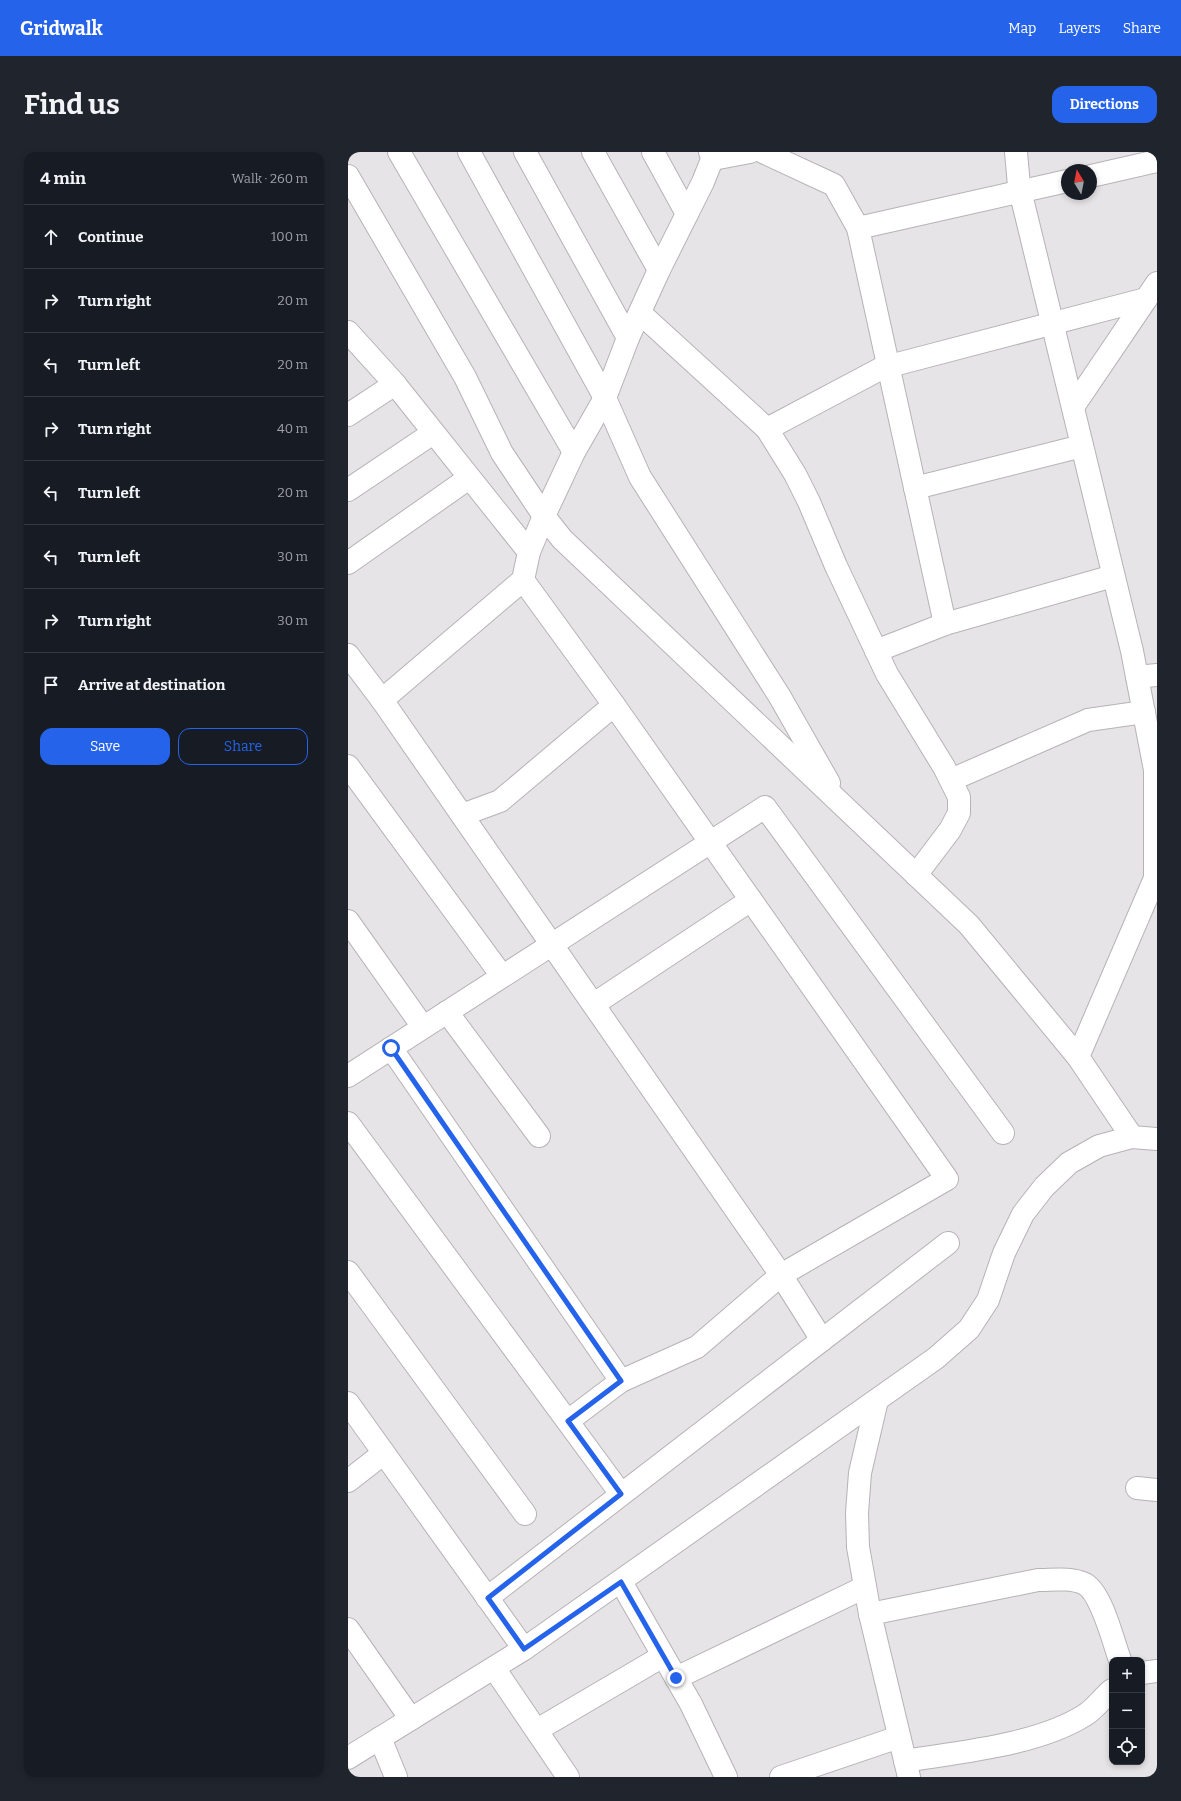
<!DOCTYPE html>
<html lang="en">
<head>
<meta charset="utf-8">
<style>
  body { margin:0; font-family:Bitter,serif; background:#20242c; color:#f1f3f6 }
  .controls { position:absolute; right:12px; bottom:12px; display:grid; overflow:hidden; border-radius:8px; box-shadow:0 2px 6px #0003 }
  .controls button { width:36px; height:36px; display:grid; place-items:center; padding:0; border:0; border-bottom:1px solid #363941; background:#171b24; color:#f1f3f6; font:20px sans-serif }
  .compass { position:absolute; left:713px; top:12px; width:36px; height:36px; border-radius:50%; background:#171b24; box-shadow:0 2px 6px #0003; rotate:350deg }
  .stop { position:absolute; width:12px; height:12px; margin:-9px; border:3px solid #2563eb; border-radius:50%; background:#fff }
  .stop.end { background:#2563eb; border-color:#fff; box-shadow:0 1px 4px #0008 }
  .list { margin:0; padding:0; list-style:none }
  h2 { display:flex; justify-content:space-between; align-items:center; height:52px; margin:0; padding:0 16px; font-size:17px }
  h2 small { font-size:13px; font-weight:400; color:#9ea1a6 }
  .list li { display:grid; grid-template-columns:26px 1fr auto; gap:12px; align-items:center; box-sizing:border-box; height:64px; padding:0 16px; border-top:1px solid #363941 }
  .list b { display:block; font-size:15px; white-space:nowrap }
  .list em { font-size:13px; font-style:normal; color:#9ea1a6 }
  .actions { display:flex; gap:8px; padding:12px 16px }
  .actions a { flex:1; padding:9px 0; border:1px solid #2563eb; border-radius:12px; text-align:center; font-size:14px; color:#2563eb }
  .actions .main { background:#2563eb; color:#fff }
  .icon { flex:none; width:22px; height:22px; fill:none; stroke:currentColor; stroke-width:2; stroke-linecap:round; stroke-linejoin:round }
  .map { position:relative; flex:none; width:809px; height:1625px; overflow:hidden; border-radius:12px }
  header { display:flex; align-items:center; gap:24px; box-sizing:border-box; height:56px; padding:0 20px; background:#2563eb; color:#fff }
  header strong { font-size:19px }
  nav { display:flex; gap:22px; margin-inline-start:auto; font-size:14px }
  .intro { display:flex; align-items:center; justify-content:space-between; box-sizing:border-box; height:96px; padding:0 24px }
  h1 { margin:0; font-size:28px }
  .button { padding:10px 18px; border-radius:12px; background:#2563eb; color:#fff; font-size:14px; font-weight:700 }
  main { display:flex; gap:24px; padding:0 24px }
  aside { flex:1; background:#171b24; border-radius:12px; box-shadow:0 2px 6px #0003 }
  .map>svg:first-child { display:block }
  .lines { fill:none; stroke-linecap:round; stroke-linejoin:round }
  .minor-casing { stroke:#b6b2b6; stroke-width:24 }
  .minor { stroke:#fff; stroke-width:22 }
  .route { stroke:#2563eb; stroke-width:5 }
</style>
</head>
<body>
<header>
<strong>Gridwalk</strong>
<nav><a>Map</a><a>Layers</a><a>Share</a></nav>
</header>
<div class="intro"><h1>Find us</h1><a class="button">Directions</a></div>
<main>
<aside>
<h2>4 min<small>Walk · 260 m</small></h2>
<ul class="list">
<li><svg class="icon" aria-label="ahead" viewBox="0 0 24 24"><path d="M12 20V5M6 11l6-6 6 6"/></svg><div><b>Continue</b></div><em>100 m</em></li>
<li><svg class="icon" aria-label="right" viewBox="0 0 24 24"><path d="M7 20v-9h11M14 6l5 5-5 5"/></svg><div><b>Turn right</b></div><em>20 m</em></li>
<li><svg class="icon" aria-label="left" viewBox="0 0 24 24"><path d="M17 20v-9H6M10 6l-5 5 5 5"/></svg><div><b>Turn left</b></div><em>20 m</em></li>
<li><svg class="icon" aria-label="right" viewBox="0 0 24 24"><path d="M7 20v-9h11M14 6l5 5-5 5"/></svg><div><b>Turn right</b></div><em>40 m</em></li>
<li><svg class="icon" aria-label="left" viewBox="0 0 24 24"><path d="M17 20v-9H6M10 6l-5 5 5 5"/></svg><div><b>Turn left</b></div><em>20 m</em></li>
<li><svg class="icon" aria-label="left" viewBox="0 0 24 24"><path d="M17 20v-9H6M10 6l-5 5 5 5"/></svg><div><b>Turn left</b></div><em>30 m</em></li>
<li><svg class="icon" aria-label="right" viewBox="0 0 24 24"><path d="M7 20v-9h11M14 6l5 5-5 5"/></svg><div><b>Turn right</b></div><em>30 m</em></li>
<li><svg class="icon" aria-label="arrive" viewBox="0 0 24 24"><path d="M6 21V4h12l-3 4 3 4H6"/></svg><div><b>Arrive at destination</b></div></li>
</ul>
<div class="actions"><a class="main">Save</a><a>Share</a></div>
</aside>
<div class="map">
<svg width="809" height="1625" viewBox="0 0 809 1625">
  <rect width="100%" height="100%" fill="#e7e4e7"/>
  <g class="lines">
    <g class="minor-casing">
      <g id="minor">
        <path d="M51,0l175,300"/>
        <path d="M121,0l136,246 35,79 140,220 49,86"/>
        <path d="M177,0l103,186"/>
        <path d="M245,0l66,118"/>
        <path d="M305,0l34,62"/>
        <path d="M362,0l3,7 37,-7"/>
        <path d="M367,0l-12,30 -44,88 -31,68 -23,60 -31,54 -30,64 -15,36 -6,28 -141,120 399,575 41,65"/>
        <path d="M415,0l71,33 24,43 87,396"/>
        <path d="M668,0l3,34 113,465 23,119v108l-77,179 54,80 25,2"/>
        <path d="M0,24l117,201 37,76 42,63 18,23 407,386 109,132"/>
        <path d="M743,24l66,-15"/>
        <path d="M510,76l209,-47"/>
        <path d="M292,161l127,116 28,45 14,28 27,64 51,108 57,93 15,30v16l-9,17 -34,45"/>
        <path d="M0,180l47,52 134,168"/>
        <path d="M725,255l84,-124"/>
        <path d="M0,263l47,-31"/>
        <path d="M419,277l115,-61 264,-69"/>
        <path d="M567,336l167,-42"/>
        <path d="M0,338l85,-57"/>
        <path d="M0,411l121,-85"/>
        <path d="M175,428l91,125 333,474 -166,96 -84,72 -76,34 -53,40"/>
        <path d="M528,499l69,-27 168,-48"/>
        <path d="M0,503l34,45"/>
        <path d="M789,525l20,-2"/>
        <path d="M0,614l154,210"/>
        <path d="M603,628l137,-60 56,-8"/>
        <path d="M114,663l38,-14 114,-96"/>
        <path d="M0,769l75,106"/>
        <path d="M246,852l157,-104"/>
        <path d="M99,860l92,124"/>
        <path d="M43,896l230,333"/>
        <path d="M0,924l417,-269 238,326"/>
        <path d="M0,971l273,371"/>
        <path d="M0,1120l177,242"/>
        <path d="M529,1248l-17,73 -3,40 1,34 12,67 39,163"/>
        <path d="M0,1251l176,246"/>
        <path d="M0,1329l36,-28"/>
        <path d="M789,1336l20,2"/>
        <path d="M273,1430l70,122 35,73"/>
        <path d="M139,1446l461,-355"/>
        <path d="M522,1462l168,-34c15,0 33,-3 47,4 17,10 28,57 35,76"/>
        <path d="M0,1477l63,90"/>
        <path d="M146,1516l74,109"/>
        <path d="M794,1521l15,-2"/>
        <path d="M328,1526l189,-91"/>
        <path d="M189,1578l126,-74"/>
        <path d="M32,1586l16,39"/>
        <path d="M0,1606l176,-109 412,-291 33,-29 19,-29 16,-47 19,-39 21,-27 25,-24 30,-17 33,-9"/>
        <path d="M557,1609c55,-9 133,-16 180,-46 10,-6 18,-18 27,-25"/>
        <path d="M433,1625l118,-40"/>
      </g>
    </g>
    <use href="#minor" class="minor"/>
  </g>
  <g class="lines">
    <path class="route" d="M43,896l230,333 -53,40 53,73 -133,104 36,51 97,-67 55,96"/>
  </g>
</svg>
<div class="controls">
<button>+</button>
<button>−</button>
<button><svg class="icon" aria-label="locate" viewBox="0 0 24 24"><circle cx="12" cy="12" r="6"/><path d="M12 2v4M12 18v4M2 12h4M18 12h4"/></svg></button>
</div>
<svg class="compass" viewBox="-18 -18 36 36"><path d="M0-13l5 13h-10z" fill="#e53935"/><path d="M0 13l5-13h-10z" fill="#9ea1a6"/></svg>
<div class="stop" style="left:43px;top:896px"></div>
<div class="stop end" style="left:328px;top:1526px"></div>
</div>
</main>
</body>
</html>
